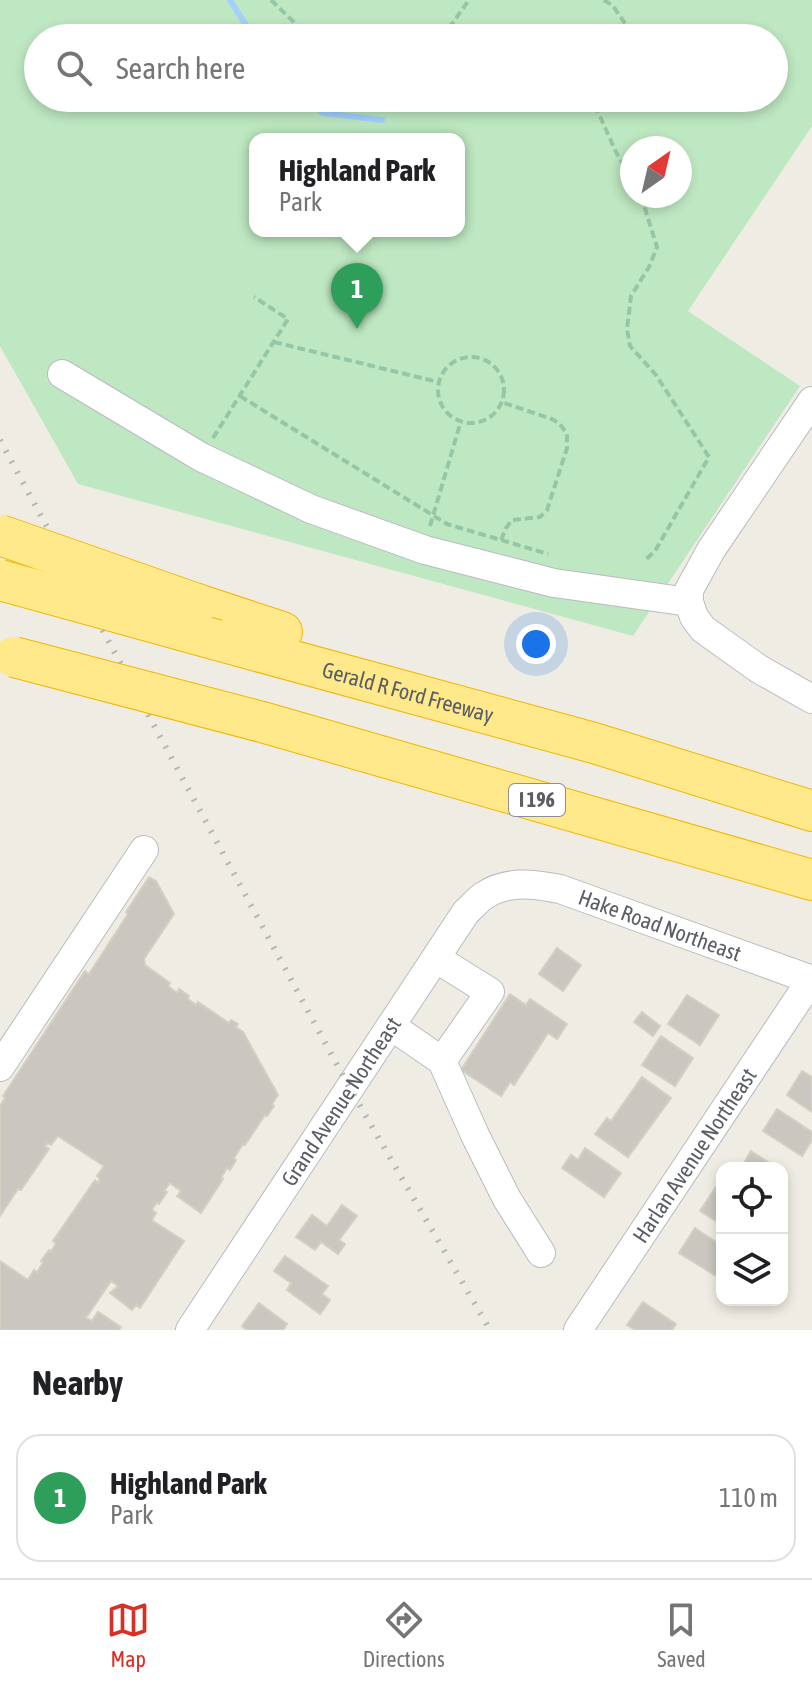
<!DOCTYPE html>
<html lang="en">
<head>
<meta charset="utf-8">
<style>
  body { margin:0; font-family:"Asap Condensed",sans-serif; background:#f6f6f6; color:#202124 }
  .controls { position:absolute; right:24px; bottom:24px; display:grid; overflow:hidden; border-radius:16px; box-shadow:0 4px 12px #0003 }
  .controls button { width:72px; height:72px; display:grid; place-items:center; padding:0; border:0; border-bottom:2px solid #e0e0e0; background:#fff; color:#202124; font:40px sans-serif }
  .compass { position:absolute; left:620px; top:136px; width:72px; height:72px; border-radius:50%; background:#fff; box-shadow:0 4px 12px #0003; rotate:34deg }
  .you { position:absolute; left:536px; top:644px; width:28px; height:28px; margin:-20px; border:6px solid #fff; border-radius:50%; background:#1a73e8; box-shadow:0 0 0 12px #1a73e833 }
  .badge { display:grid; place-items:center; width:52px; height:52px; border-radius:50%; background:#d93025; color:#fff; font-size:26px; font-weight:700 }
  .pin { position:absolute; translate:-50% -66px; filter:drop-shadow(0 2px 4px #0008) }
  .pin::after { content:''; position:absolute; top:42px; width:28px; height:24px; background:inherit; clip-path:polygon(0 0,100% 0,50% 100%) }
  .popup { position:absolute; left:249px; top:133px; width:216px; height:104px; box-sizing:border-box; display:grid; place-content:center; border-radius:16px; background:#fff; filter:drop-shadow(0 2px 6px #0005); font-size:26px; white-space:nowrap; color:#757577 }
  .popup b { font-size:30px; color:#202124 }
  .popup::after { content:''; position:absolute; left:50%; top:100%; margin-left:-16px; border:16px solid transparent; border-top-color:#fff }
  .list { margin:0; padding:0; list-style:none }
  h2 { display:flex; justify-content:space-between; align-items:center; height:104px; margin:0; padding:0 32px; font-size:34px }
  h2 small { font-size:26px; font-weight:400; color:#757577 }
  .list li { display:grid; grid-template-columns:52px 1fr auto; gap:24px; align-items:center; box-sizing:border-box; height:128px; margin:0 16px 16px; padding:0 16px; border:2px solid #e0e0e0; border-radius:24px }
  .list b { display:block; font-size:30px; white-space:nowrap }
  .list p { margin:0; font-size:26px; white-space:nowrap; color:#757577 }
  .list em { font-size:26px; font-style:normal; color:#757577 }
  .icon { flex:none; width:44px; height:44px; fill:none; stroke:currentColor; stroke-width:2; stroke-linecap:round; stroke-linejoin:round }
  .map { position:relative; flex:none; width:812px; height:1330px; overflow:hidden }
  .search { position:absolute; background:#fff; box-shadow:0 4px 12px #0003; left:24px; right:24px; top:24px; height:88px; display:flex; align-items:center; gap:20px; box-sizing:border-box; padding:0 28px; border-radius:44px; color:#757577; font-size:30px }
  .sheet { height:248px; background:#fff }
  nav { display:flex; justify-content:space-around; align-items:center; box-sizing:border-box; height:112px; border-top:2px solid #e0e0e0; background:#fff; font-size:22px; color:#757577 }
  nav a { display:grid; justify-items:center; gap:4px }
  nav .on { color:#d93025 }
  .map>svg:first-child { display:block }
  .green { fill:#bee8c1; fill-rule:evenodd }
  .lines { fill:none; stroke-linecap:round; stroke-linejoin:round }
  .stream { stroke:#a3d1ff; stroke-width:6 }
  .building { fill:#cac7c0; stroke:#d4cfc1; stroke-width:2 }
  .minor-casing { stroke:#b8bbc0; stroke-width:30 }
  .highway-casing { stroke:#f2b600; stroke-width:42 }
  .path { stroke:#95c7a7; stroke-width:4; stroke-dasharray:8 4; stroke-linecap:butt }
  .minor { stroke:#fff; stroke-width:28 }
  .highway { stroke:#ffe98a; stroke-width:40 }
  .rail { stroke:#b5b6b6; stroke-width:6; stroke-dasharray:2 10; stroke-linecap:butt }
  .highway-bridge-casing { stroke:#f2b600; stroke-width:42; stroke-linecap:butt }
  .highway-bridge { stroke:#ffe98a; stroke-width:40 }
  .labels { text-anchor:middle; stroke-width:6; stroke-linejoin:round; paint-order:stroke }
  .shield { fill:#fff; stroke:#8c8f93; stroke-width:2 }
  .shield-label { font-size:20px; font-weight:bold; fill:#5b5f65 }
  .street-label { font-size:22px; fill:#5b5f65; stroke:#fff }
</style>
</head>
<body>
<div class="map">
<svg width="812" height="1330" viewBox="0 0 812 1330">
  <rect width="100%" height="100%" fill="#efede3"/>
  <path class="green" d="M0,0h812v126l-124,185 112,75 -167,250 -555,-152 -78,-138zM38,38h736v60h-736zM255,139h204v92h-204zM632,148h48v48h-48z"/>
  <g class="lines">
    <g class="stream">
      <path d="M230,0l24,38"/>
      <path d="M309,98l14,15 59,7"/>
    </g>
  </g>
  <g class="building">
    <path d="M149,877l7,4 18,33 -30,45 1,6 25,18 -2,3 9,7 2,-4 10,7 -1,3 8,6 2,-3 31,21 2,-3 7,4 -2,3 7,5 35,63 -6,9 2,2 -7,10 -2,-1 -20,30 -2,-1 -9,14 2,2 -6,10 -3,-2 -6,10 2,1 -22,34 -24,-17 4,-5 -11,-8 -6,8 3,1 -8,12 -2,-2 -5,8 4,3 -3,5v3l31,20 -44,67 -4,-3 -4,5 -22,-17 8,-7 -7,-5 -25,37 6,3 6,-9 23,15 -2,3h-119v-69l28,19 6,-10 3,2 6,-9 -2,-2 8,-11 2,2 5,-9 -3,-2 42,-61 3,3 2,-4 -3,-3 7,-10 -46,-30 -7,9 -3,-2 -3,3 4,3 -28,41 -3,-1 -18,27v-110l5,-8 -2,-2 82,-125 4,3 39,-60 -2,-2z"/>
    <path d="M557,948l24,17 -18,26 -24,-17z"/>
    <path d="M510,994l16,11 4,-6 37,25 -10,15 -9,-6 -34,52 -4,-3 -9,14 -40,-26z"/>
    <path d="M687,995l32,20 -19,30 -32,-21z"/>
    <path d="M642,1012l18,14 -7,10 -19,-14z"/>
    <path d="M661,1036l32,22 -18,28 -33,-21z"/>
    <path d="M802,1071l10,6v35l-25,-17z"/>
    <path d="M642,1077l29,21 -43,59 -33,-23 12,-16 4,3z"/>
    <path d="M777,1109l35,23v8l-10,16 -39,-25z"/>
    <path d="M585,1148l36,25 -17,24 -42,-29 9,-13 7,5z"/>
    <path d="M751,1151l26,17h-36z"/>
    <path d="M716,1187l6,4v34l-22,-14z"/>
    <path d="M342,1205l15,11 -18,24 6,4 -7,10 -17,-12 -6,8 -19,-13 16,-22 15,11z"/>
    <path d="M695,1228l27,18v21l-6,9 -37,-23z"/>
    <path d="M285,1256l43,30 -6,8 8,6 -10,14 -33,-24 4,-7 -17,-12z"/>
    <path d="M643,1302l33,22 -4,6h-37l-8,-5z"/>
    <path d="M259,1303l28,21 -4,6h-36l-5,-4z"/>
  </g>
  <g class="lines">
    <g class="minor-casing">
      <g id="minor">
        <path d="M62,374l139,83 110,52 114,41 129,33 135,19"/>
        <path d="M812,401l-101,149 -22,40v12l5,15 9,12 56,40 53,30"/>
        <path d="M391,1026l51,35 48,-69 -53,-33"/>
        <path d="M442,1061l33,74 32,64 34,54"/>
        <path d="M0,1067l144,-217"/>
        <path id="s1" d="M190,1330l276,-418c6,-5 12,-13 19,-17 23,-15 50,-11 75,-6l252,91"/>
        <path id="s2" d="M578,1330l233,-350"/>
      </g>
    </g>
    <g class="highway-casing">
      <g id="highway">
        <path d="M197,604l85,28"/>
        <path id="s3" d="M217,640l377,103 218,68"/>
        <path d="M262,722l550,158"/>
      </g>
    </g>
    <g class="path">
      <path d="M271,0l27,26 20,12"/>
      <path d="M604,0l9,6 20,29 -1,3"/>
      <path d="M442,38l27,-38"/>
      <path d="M585,98l13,14 18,40 16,28"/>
      <path d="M641,196l16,51 -8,20 -18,29 -4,33 3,17 26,29 53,82 -54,94 -11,10"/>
      <path d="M274,342l164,40"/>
      <circle cx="471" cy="390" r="33"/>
      <path d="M240,396l207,128 101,30"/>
      <path d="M213,438l75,-119 -34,-22"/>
      <path d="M430,526l31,-105"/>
      <path d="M501,540l5,-12 6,-8 28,-3 7,-7 20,-62v-14l-7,-10 -8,-5 -51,-17"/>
    </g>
    <use href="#minor" class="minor"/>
    <use href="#highway" class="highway"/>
    <path class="rail" d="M0,440l349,647 141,243"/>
    <g class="highway-bridge-casing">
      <g id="highway-bridge">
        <path d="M0,535l197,69"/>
        <path d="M0,580l217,60"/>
        <path d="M14,657l248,65"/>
      </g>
    </g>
    <use href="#highway-bridge" class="highway-bridge"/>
  </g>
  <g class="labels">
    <rect class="shield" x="509" y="784" width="56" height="32" rx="6"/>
    <g class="shield-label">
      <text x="537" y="807">I 196</text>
    </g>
    <g class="street-label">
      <text dy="8" stroke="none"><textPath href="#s3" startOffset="198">Gerald R Ford Freeway</textPath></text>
      <text dy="8" stroke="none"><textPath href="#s1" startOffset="710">Hake Road Northeast</textPath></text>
      <text dy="8" stroke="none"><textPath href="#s1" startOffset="274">Grand Avenue Northeast</textPath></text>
      <text dy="8" stroke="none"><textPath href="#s2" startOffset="210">Harlan Avenue Northeast</textPath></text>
    </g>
  </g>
</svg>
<div class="controls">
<button><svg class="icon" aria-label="locate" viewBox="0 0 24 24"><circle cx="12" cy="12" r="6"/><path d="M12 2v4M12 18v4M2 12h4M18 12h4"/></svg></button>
<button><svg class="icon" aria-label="layers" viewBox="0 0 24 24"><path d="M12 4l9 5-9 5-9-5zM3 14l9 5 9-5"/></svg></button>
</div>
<svg class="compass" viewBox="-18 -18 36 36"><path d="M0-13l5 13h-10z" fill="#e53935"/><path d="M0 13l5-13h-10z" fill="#757577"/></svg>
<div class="you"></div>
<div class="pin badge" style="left:357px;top:329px;background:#2e9e5b">1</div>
<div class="popup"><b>Highland Park</b>Park</div>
<div class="search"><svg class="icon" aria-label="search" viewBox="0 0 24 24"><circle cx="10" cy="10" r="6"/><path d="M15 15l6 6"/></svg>Search here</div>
</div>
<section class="sheet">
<h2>Nearby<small></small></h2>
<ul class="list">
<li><span class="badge" style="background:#2e9e5b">1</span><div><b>Highland Park</b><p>Park</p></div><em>110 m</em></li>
</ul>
</section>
<nav>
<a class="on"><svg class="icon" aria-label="map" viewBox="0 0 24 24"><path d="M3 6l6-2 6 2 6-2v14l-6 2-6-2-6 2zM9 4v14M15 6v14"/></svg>Map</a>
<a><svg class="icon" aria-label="directions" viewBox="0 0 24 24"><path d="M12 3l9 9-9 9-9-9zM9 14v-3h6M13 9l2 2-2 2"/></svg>Directions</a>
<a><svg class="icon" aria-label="saved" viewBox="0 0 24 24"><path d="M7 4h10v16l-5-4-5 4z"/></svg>Saved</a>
</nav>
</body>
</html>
